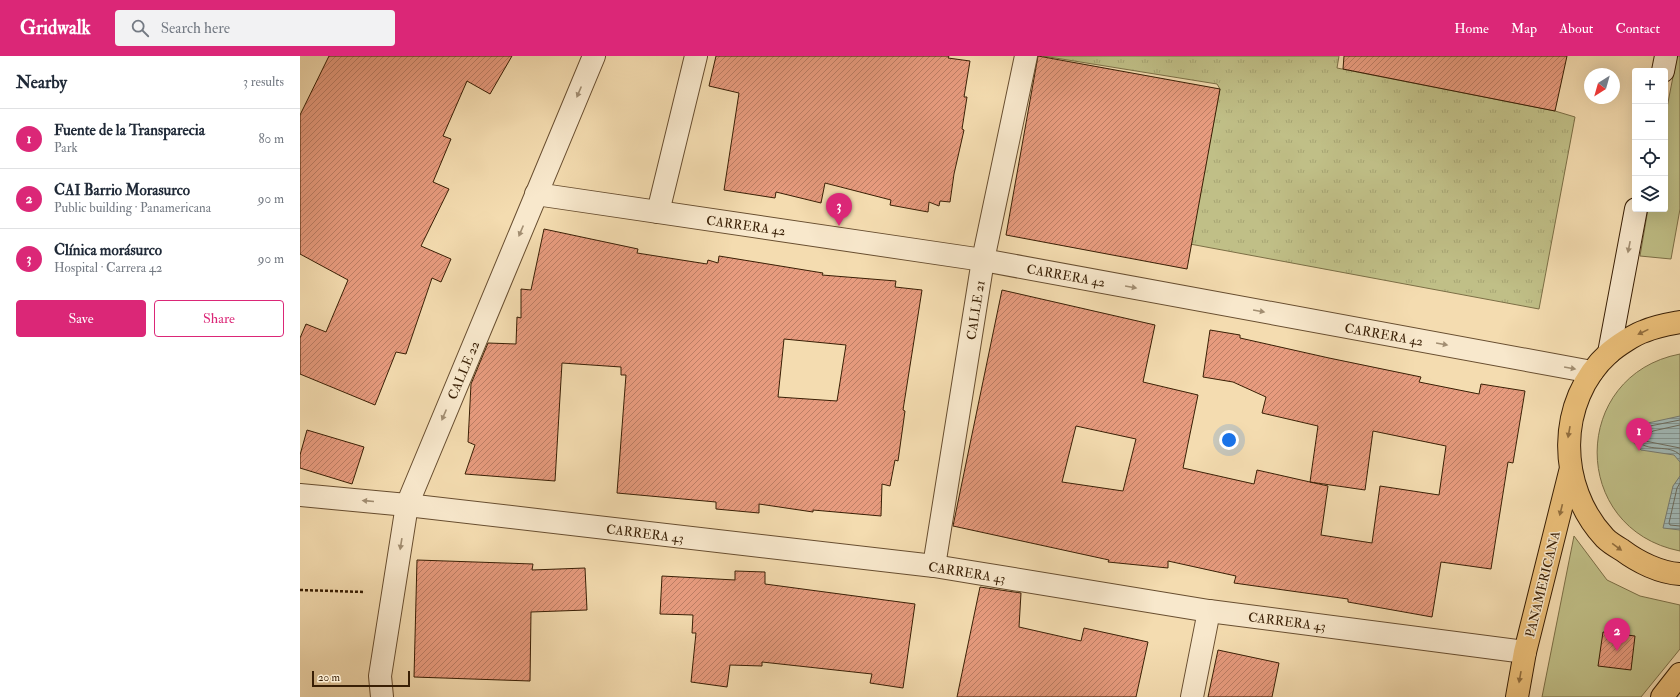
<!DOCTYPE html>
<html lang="en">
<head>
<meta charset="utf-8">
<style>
  body { margin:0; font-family:"IM FELL Double Pica",serif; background:#f2f2f3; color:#1f2937 }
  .controls { position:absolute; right:12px; top:12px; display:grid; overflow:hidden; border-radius:4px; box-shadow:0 4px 16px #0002 }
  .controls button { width:36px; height:36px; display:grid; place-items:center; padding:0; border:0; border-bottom:1px solid #e0e1e3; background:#fff; color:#1f2937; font:20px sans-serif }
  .compass { position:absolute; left:1284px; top:12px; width:36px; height:36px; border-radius:50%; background:#fff; box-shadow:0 4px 16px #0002; rotate:217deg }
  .scale { position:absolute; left:12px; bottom:10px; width:98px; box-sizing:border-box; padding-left:4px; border:2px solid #391f05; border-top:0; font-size:11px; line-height:14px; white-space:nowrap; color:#391f05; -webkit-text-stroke:3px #f8e8cc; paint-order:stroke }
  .you { position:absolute; left:929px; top:384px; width:14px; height:14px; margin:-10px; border:3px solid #fff; border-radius:50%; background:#1a73e8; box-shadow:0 0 0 6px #1a73e833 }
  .badge { display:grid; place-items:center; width:26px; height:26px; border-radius:50%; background:#db2777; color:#fff; font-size:13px; font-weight:700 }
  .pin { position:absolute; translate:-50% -33px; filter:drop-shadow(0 1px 2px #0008) }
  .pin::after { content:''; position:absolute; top:21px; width:14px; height:12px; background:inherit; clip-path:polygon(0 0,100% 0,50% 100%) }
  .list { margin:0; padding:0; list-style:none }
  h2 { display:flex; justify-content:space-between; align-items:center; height:52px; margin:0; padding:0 16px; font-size:17px }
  h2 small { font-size:13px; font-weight:400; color:#747a83 }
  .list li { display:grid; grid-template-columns:26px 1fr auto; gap:12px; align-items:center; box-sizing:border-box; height:60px; padding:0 16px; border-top:1px solid #e0e1e3 }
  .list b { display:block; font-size:15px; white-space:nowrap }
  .list p { margin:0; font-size:13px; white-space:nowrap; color:#747a83 }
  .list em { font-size:13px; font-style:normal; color:#747a83 }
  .actions { display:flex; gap:8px; padding:12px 16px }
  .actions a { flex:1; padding:9px 0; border:1px solid #db2777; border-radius:4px; text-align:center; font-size:14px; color:#db2777 }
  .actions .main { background:#db2777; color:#fff }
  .icon { flex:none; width:22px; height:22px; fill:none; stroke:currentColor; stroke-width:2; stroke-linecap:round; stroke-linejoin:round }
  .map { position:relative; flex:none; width:1380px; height:641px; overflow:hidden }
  header { display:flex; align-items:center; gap:24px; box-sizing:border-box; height:56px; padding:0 20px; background:#db2777; color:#fff }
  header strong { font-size:19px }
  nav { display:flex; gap:22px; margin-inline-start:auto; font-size:14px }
  .search { width:280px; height:36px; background:#f2f2f3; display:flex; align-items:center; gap:10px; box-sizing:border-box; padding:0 14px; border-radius:4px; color:#747a83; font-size:15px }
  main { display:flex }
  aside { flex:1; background:#fff }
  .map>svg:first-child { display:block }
  .grass { fill:url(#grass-tufts); stroke:#7c6f46 }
  .park { fill:#c0bf87; stroke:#7c6f46 }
  .water { fill:url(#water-rules); stroke:#777b70 }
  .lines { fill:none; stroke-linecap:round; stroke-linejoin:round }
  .shore { stroke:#6d6c5e; stroke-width:1 }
  .building { fill:url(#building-hatch); stroke:#391f05; fill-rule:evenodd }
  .minor-casing { stroke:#684e30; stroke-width:24 }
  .tertiary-casing { stroke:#684e30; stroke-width:24 }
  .secondary-casing { stroke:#391f05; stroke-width:24 }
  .primary-casing { stroke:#391f05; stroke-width:24 }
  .path { stroke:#391f05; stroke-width:2.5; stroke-dasharray:3 2; stroke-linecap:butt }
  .minor { stroke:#f8e8cc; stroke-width:22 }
  .tertiary { stroke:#f8e8cc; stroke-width:22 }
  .secondary { stroke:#f8e8cc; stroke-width:22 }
  .primary { stroke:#eabe78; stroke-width:22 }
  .oneway { fill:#a28e72 }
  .oneway2 { fill:#926e3e }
  .labels { text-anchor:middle; stroke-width:3; stroke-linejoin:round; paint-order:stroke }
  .street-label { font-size:13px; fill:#391f05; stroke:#f8e8cc }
</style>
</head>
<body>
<header>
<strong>Gridwalk</strong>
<div class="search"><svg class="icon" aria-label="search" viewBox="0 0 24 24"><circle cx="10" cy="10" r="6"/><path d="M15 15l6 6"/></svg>Search here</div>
<nav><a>Home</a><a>Map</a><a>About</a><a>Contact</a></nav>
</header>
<main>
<aside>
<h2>Nearby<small>3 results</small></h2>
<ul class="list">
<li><span class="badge">1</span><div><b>Fuente de la Transparecia</b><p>Park</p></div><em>80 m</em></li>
<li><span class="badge">2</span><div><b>CAI Barrio Morasurco</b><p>Public building · Panamericana</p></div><em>90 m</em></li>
<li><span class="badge">3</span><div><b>Clínica morásurco</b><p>Hospital · Carrera 42</p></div><em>90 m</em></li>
</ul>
<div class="actions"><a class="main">Save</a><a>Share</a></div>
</aside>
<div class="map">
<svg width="1380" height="641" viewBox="0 0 1380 641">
  <defs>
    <pattern id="grass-tufts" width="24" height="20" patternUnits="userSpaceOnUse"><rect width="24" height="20" fill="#c0bf87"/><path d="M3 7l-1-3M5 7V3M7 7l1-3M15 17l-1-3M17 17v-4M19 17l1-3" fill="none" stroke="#a6a473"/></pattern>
    <pattern id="water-rules" width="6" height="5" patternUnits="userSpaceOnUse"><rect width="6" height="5" fill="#a1b9b7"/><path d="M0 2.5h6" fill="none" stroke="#849693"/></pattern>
    <pattern id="building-hatch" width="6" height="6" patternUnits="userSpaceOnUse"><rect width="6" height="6" fill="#e79b7e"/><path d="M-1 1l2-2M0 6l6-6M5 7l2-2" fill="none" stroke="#bc7e65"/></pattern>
  </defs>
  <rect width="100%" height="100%" fill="#f4dcb0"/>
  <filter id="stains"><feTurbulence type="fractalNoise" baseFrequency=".005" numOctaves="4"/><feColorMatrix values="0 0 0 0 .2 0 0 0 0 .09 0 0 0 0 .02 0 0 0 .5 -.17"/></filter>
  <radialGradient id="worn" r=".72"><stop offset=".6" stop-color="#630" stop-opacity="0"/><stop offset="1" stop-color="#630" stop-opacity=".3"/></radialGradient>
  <path class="grass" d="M743,0h296l-2,12 218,43 20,6 -36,192 -349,-65 30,-155 -3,-5z"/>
  <g class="park">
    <path d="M1377,0h3v153l-9,50 -31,-3 8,-47h17v-91z"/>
    <path d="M1380,298v197c-111,-22 -110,-176 0,-197z"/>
    <path d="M1274,480l33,44 33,16 40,9v44l-39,48h-99z"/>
  </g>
  <g class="water">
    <path d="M1380,360v46l-6,-7 -33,-5 -11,-11 18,-16z"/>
    <path d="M1380,420v54l-17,-2 10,-42z"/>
  </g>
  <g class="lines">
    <g class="shore">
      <path d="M1380,364l-30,6 -14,13c11,15 33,4 44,16"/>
      <path d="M1380,369l-27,6 -9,8 1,2 35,7"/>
      <path d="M1380,427l-3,5 -8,35 1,2 10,1"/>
    </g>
  </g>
  <g class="building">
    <path d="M29,0h183l-22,38 -23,-13 -24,55 8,3 -18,43 16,7 -28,57 30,13 -10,23 -9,-4 -26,76 -10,-2 -21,53 -75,-31v-36l6,-14 20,8 22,-52 -48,-26v-139z"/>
    <path d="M416,0h233l-1,2 22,3 -6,36h3l-5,32 2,1 -10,44 -4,28 -10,-1 -1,5 -10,-4 -1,10 -38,-7 1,-5 -66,-17 -4,20 -45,-11 -1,6 -51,-8 15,-97 -30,-7z"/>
    <path d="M738,0l182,33 -33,180 -181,-34z"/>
    <path d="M1044,0h223l-12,55 -212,-42z"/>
    <path d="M244,173l94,20 -1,4 70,11 1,-4 10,3 1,-7 104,17 -1,2 74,6 -1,6 27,3 -19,120 2,1 -7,50 -3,-1 -5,26 -8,-2 -1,32 -68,-6v2l-54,-8v9l-43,-4v-7l-99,-9 9,-118h-5v-8l-59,-4 -7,118 -90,-7 10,-29 -7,-3 3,-58 17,-41 28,1 1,-27 4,1v-29l10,1zM484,283l62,6 -9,56 -59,-4z"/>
    <path d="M702,234l153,35 -12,57 55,13 -15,73 71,16 3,-14 53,12 8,-56 -56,-13 4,-16 -33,-15 -30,-5 7,-47 30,5v3l89,20 92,19 -2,5 60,12 2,-10 44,7 -12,72 -5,-1 -17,107 -50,-7 -9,55 -84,-15v-3l-114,-16 2,-7 -68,-15v7l-60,-6 1,-2 -156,-34zM776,370l60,13 -13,52 -61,-9zM1073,375l73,15 -7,49 -59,-9 -8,57 -51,-8 7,-49 -18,-4 55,8z"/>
    <path d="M7,374l57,17 -12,37 -52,-16v-13z"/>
    <path d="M117,504l116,4 -1,6 53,-2 2,42 -56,2 -1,69 -116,-4z"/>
    <path d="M435,515l30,1v12l150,20 -12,84 -33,-5 2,-9 -110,-12v4l-32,-1 -3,22 -36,-5 5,-49h-4l1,-18 -33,-1 2,-38 73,4z"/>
    <path d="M680,531l41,6 -2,34 62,14 3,-13 64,14 -12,55h-179z"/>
    <path d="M1303,576l32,4 -4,34 -33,-4z"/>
    <path d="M918,594l61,13 -7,34h-64z"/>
  </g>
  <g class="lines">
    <g class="minor-casing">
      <g id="minor">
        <path d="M236,138l447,66 609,112"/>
        <path d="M358,156l38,-156"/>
        <path d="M0,439l107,10 527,61 275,45 316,41"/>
        <path d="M634,510l49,-306 43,-204"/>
        <path d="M892,641l17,-86"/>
      </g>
    </g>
    <g class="tertiary-casing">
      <path id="tertiary" d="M82,641l-2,-21 27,-171 187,-449"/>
    </g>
    <g class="secondary-casing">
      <g id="secondary">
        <path d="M1363,15l3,-15"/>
        <path d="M1309,297l27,-144"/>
      </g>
    </g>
    <g class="primary-casing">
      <g id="primary">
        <path d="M1380,266c-11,2 -24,4 -35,9 -10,3 -28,15 -36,22 -53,48 -52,134 -4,185 5,5 12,9 17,12 16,12 38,23 58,24"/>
        <path d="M1217,641l8,-45 45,-180"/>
        <path d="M1362,641l18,-23"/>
      </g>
    </g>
    <path class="path" d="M0,534l65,2"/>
    <use href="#minor" class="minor"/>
    <use href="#tertiary" class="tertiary"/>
    <use href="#secondary" class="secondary"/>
    <use href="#primary" class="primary"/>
  </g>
  <defs><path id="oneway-solid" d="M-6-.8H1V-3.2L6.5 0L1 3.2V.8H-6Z"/></defs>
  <g class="oneway">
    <use href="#oneway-solid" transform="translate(279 36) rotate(113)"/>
    <use href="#oneway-solid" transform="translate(221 175) rotate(113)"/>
    <use href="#oneway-solid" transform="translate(1329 191) rotate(101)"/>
    <use href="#oneway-solid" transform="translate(831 231) rotate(10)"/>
    <use href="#oneway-solid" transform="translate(959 255) rotate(10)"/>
    <use href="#oneway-solid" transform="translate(1142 288) rotate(10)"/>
    <use href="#oneway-solid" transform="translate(1270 312) rotate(10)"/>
    <use href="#oneway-solid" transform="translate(144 359) rotate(113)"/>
    <use href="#oneway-solid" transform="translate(68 445) rotate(-175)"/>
    <use href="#oneway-solid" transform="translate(101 488) rotate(99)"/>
  </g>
  <g class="oneway2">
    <use href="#oneway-solid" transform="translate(1343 276) rotate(154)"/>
    <use href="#oneway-solid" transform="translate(1269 376) rotate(100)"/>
    <use href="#oneway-solid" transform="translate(1261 454) rotate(104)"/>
    <use href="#oneway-solid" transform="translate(1317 491) rotate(36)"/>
    <use href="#oneway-solid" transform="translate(1220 621) rotate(100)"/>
  </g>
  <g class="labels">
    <g class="street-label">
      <text transform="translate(446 169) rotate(8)" y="5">CARRERA 42</text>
      <text transform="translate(766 219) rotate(10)" y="5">CARRERA 42</text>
      <text transform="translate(675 254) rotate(-81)" y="5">CALLE 21</text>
      <text transform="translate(1084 278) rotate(10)" y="5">CARRERA 42</text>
      <text transform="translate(163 314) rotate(-67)" y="5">CALLE 22</text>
      <text transform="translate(345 477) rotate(7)" y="5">CARRERA 43</text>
      <text transform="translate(667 516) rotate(9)" y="5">CARRERA 43</text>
      <text transform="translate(1242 528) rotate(-76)" y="5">PANAMERICANA</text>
      <text transform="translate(987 565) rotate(7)" y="5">CARRERA 43</text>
    </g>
  </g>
  <rect width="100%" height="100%" filter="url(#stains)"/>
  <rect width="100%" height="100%" fill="url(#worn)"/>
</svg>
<div class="controls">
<button>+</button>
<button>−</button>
<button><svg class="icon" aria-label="locate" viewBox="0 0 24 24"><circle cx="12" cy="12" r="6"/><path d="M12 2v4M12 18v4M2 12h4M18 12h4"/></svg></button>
<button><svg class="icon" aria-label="layers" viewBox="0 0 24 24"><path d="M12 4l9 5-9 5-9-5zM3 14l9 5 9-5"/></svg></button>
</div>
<svg class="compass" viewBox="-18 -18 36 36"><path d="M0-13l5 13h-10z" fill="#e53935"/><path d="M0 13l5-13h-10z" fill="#747a83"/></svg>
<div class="scale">20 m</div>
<div class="you"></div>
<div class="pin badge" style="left:1339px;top:395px">1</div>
<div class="pin badge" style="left:1317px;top:595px">2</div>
<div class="pin badge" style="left:539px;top:170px">3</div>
</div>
</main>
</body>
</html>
